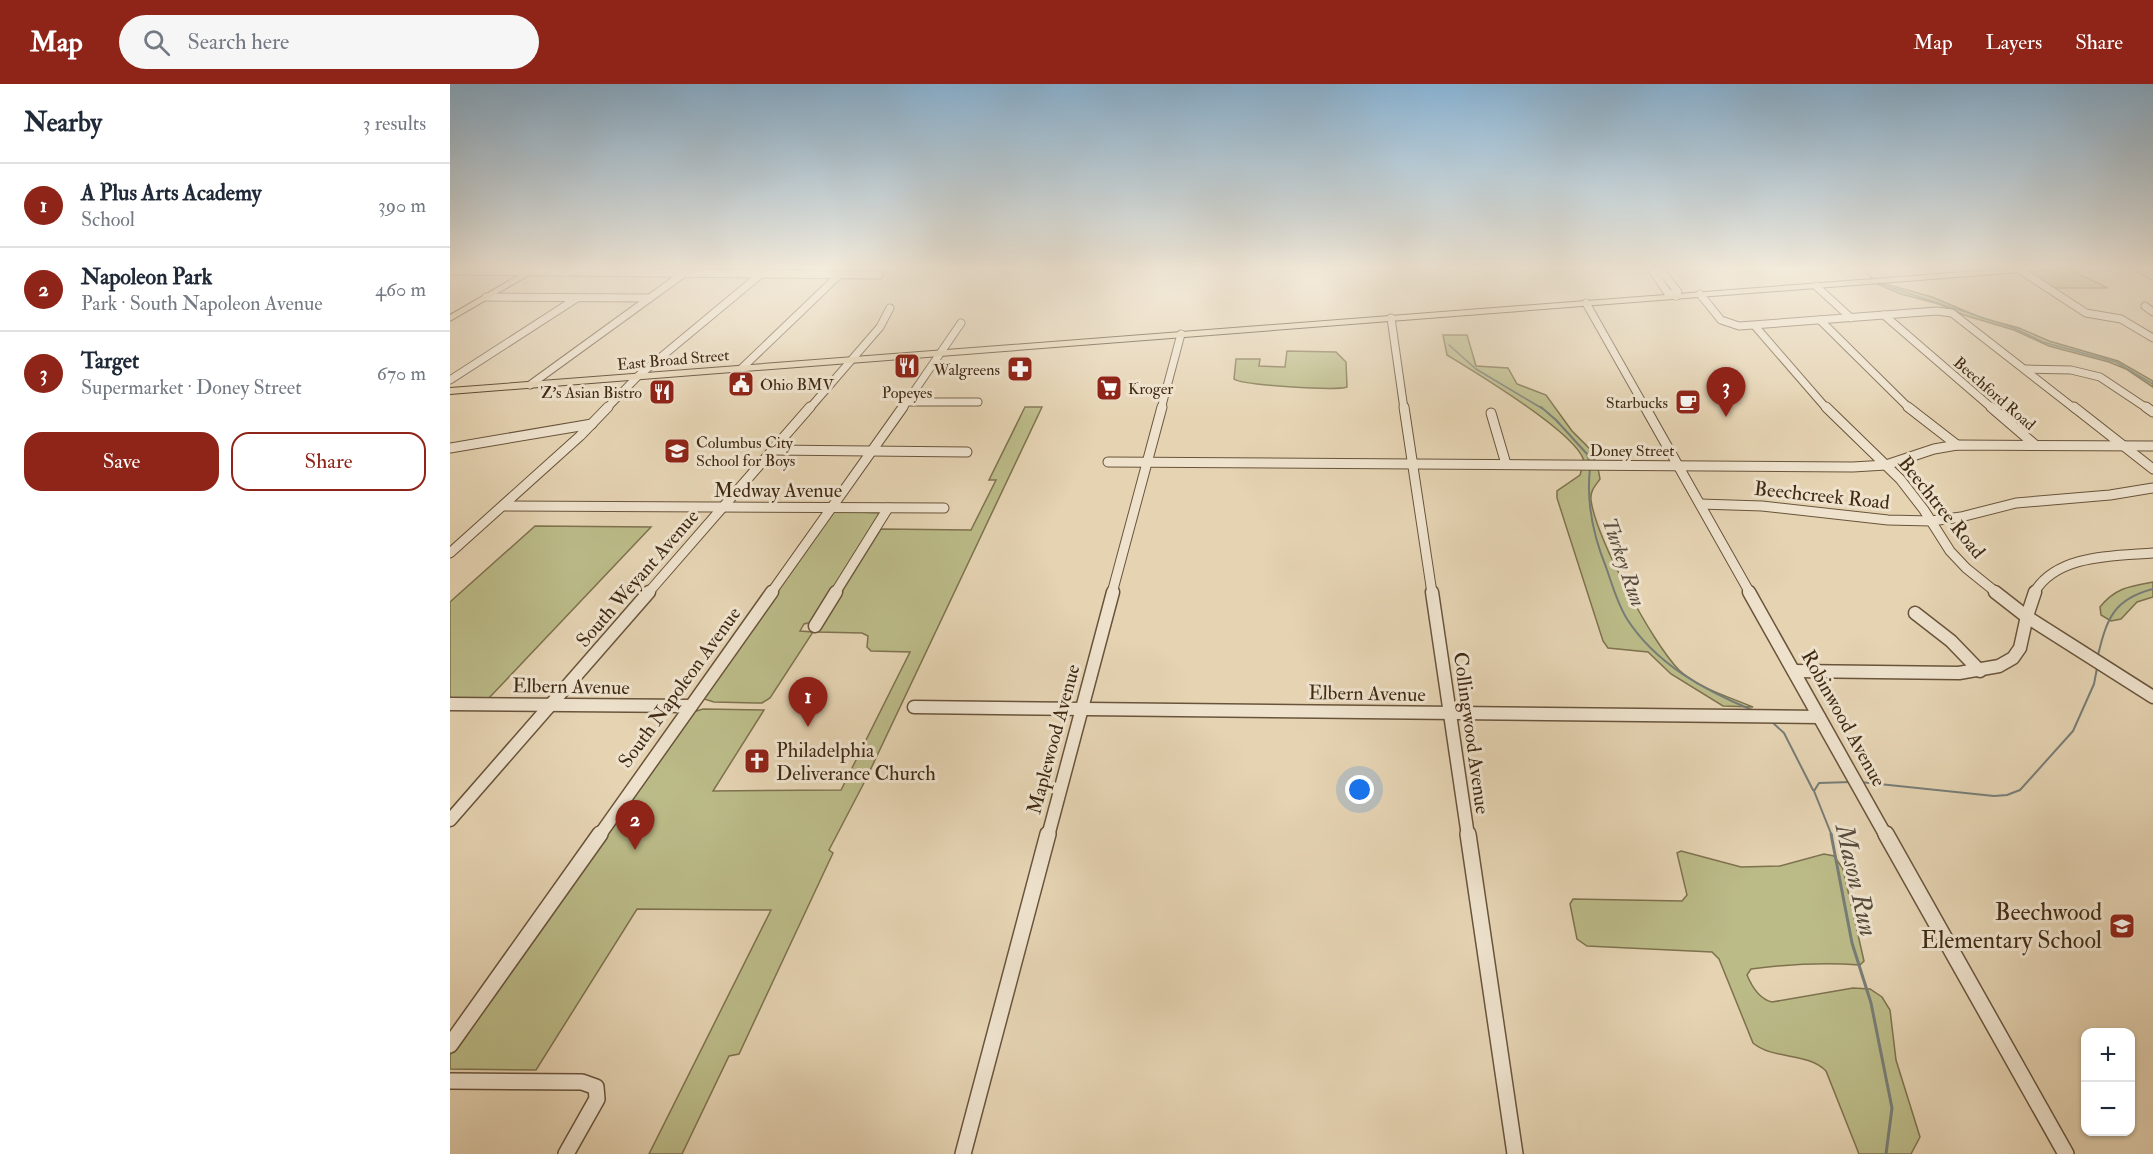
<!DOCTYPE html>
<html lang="en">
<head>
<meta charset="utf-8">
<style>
  body { margin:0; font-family:"IM FELL Double Pica",serif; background:#f6f6f7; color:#1f2937 }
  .controls { position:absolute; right:18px; bottom:18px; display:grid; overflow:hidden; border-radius:12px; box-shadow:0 2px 4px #0004 }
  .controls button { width:54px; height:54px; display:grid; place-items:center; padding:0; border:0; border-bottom:2px solid #e0e1e3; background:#fff; color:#1f2937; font:30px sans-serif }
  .you { position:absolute; left:910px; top:706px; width:21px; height:21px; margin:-15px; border:4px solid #fff; border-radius:50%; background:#1a73e8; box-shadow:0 0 0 9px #1a73e833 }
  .badge { display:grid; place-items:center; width:39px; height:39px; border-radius:50%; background:#8f2418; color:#fff; font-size:20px; font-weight:700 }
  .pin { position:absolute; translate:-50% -50px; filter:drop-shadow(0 2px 3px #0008) }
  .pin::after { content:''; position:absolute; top:32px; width:21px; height:18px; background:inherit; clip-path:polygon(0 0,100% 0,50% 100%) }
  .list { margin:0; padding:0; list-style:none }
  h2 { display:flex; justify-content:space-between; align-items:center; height:78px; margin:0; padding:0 24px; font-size:26px }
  h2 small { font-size:20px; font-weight:400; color:#747a83 }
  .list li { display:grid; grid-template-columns:39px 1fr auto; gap:18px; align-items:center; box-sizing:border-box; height:84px; padding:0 24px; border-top:2px solid #e0e1e3 }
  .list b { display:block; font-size:22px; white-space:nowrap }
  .list p { margin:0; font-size:20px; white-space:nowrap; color:#747a83 }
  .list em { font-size:20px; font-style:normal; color:#747a83 }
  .actions { display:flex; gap:12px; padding:18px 24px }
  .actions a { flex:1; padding:14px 0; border:2px solid #8f2418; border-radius:18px; text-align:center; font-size:21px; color:#8f2418 }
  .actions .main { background:#8f2418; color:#fff }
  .icon { flex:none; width:33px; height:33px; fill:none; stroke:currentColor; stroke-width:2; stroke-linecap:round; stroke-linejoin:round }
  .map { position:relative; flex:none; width:1703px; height:1070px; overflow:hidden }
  header { display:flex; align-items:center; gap:36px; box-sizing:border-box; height:84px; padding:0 30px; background:#8f2418; color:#fff }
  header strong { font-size:28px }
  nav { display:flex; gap:33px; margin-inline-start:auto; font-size:21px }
  .search { width:420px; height:54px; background:#f6f6f7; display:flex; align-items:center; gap:15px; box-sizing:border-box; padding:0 21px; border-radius:33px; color:#747a83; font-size:22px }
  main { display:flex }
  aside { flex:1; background:#fff }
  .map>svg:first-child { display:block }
  .green { fill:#bb8; stroke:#7e724e; stroke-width:1.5 }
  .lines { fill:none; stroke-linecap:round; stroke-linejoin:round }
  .stream-far2 { stroke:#777d77; stroke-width:1.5 }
  .stream-far1 { stroke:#777d77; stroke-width:2 }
  .stream { stroke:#777d77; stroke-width:3 }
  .minor-far3-casing { stroke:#69543b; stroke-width:9 }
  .minor-far2-casing { stroke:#69543b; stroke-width:11 }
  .minor-far1-casing { stroke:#69543b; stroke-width:15 }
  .minor-casing { stroke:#69543b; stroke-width:18 }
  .major-casing { stroke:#402a13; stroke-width:2 }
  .minor-far3 { stroke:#eee2cd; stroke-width:7 }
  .minor-far2 { stroke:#eee2cd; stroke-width:9 }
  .minor-far1 { stroke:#eee2cd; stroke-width:12 }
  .minor { stroke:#eee2cd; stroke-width:15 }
  .major { fill:#e5d3b2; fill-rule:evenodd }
  .labels { text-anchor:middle; stroke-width:6; stroke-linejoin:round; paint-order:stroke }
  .far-street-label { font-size:16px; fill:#402a13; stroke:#eee2cd }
  .far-poi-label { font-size:16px; fill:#402a13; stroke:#eee2cd; text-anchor:end }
  .street-label { font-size:20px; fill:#402a13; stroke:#eee2cd }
  .poi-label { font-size:20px; fill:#402a13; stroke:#eee2cd; text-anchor:start }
  .water-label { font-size:21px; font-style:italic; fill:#574c3c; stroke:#eee2cd }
  .near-poi-label { font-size:24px; fill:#402a13; stroke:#eee2cd; text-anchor:end }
  .near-water-label { font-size:26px; font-style:italic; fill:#574c3c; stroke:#eee2cd }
</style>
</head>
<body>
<header>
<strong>Map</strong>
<div class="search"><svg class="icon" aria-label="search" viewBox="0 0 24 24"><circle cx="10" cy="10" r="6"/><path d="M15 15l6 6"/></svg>Search here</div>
<nav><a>Map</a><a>Layers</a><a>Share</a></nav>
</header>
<main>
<aside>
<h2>Nearby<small>3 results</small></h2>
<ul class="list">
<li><span class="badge">1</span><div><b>A Plus Arts Academy</b><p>School</p></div><em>390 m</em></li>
<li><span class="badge">2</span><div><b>Napoleon Park</b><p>Park · South Napoleon Avenue</p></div><em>460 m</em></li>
<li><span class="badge">3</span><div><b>Target</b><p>Supermarket · Doney Street</p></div><em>670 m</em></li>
</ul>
<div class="actions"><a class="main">Save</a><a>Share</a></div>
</aside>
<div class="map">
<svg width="1703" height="1070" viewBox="0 0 1703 1070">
  <rect width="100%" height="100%" fill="#e5d3b2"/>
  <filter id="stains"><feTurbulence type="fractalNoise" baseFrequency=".00333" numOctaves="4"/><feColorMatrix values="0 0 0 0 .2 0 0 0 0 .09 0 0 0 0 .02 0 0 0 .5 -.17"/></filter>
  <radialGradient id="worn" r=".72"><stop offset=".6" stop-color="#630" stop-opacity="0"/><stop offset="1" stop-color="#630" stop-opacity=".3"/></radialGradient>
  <g class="green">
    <path d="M1618,185l40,19h-57l-25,-16z"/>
    <path d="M1427,200h9l46,13 50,21 37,10 30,13 69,20 35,20v6l-27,-18 -17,-7 -60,-16 -35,-16 -50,-15 -25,-11 -38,-10z"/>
    <path d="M993,251h24l9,31 32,2 9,16 29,11 26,36 19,19 4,7 -1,4h-10c-7,-28 -109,-89 -137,-106z"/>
    <path d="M837,267l49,1 10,10 1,25c-12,4 -106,-2 -113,-8l2,-20h24l-1,7 26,1z"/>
    <path d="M575,323h17l-176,372 -37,71 4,3 -94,201 -10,2 -47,98h-33l122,-244 -134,-1 -101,161 -86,-1v-14l243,-343 10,-3 61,1 -51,81 128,-1 69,-138 -39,-1 -4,-4 1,-11 -6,-3 -45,-1 64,-103 90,1 25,-50h-7z"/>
    <path d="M1132,384h16l2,11c-5,7 -10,12 -9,21 5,37 61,143 88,170 19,18 50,27 74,37l-30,-1 -52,-32 -23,-22 -40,-4 -5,-7 -46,-143v-7l23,-16z"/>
    <path d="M386,427l44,2 -68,109 -8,2 -4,7 13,1 -43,66 -8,5h-6l-42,-1 -10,-3v-2l128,-184z"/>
    <path d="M85,442l116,1 -163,172 -38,-1v-96z"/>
    <path d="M1703,498v15l-16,5 -16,17 -10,2 -10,-6 -1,-8c15,-19 30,-21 53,-25z"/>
    <path d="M1231,767l60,16 39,-1 44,-12 10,2 9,13 21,92 -4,4c-38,-3 -71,-1 -109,4l-4,6c5,12 12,24 25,27l81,-14 17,1 12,8 8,13 6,50 24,77 -9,17h-52l-33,-83c-18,-19 -53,-11 -73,-28l-34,-84 -7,-7 -125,-6 -10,-7 -7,-35 3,-5 109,2 5,-6 -10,-42z"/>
  </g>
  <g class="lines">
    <g class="stream-far2">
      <path d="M1412,184l10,10"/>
      <path d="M1430,200l134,44 29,14 73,20 37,22"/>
      <path d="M999,261l27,24 67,40"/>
    </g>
    <g class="stream-far1">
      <path d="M1091,323l15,13 31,34 2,7"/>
      <path d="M1140,384c-4,35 3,67 16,99 6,17 11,36 21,52 29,45 77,71 125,91"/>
      <path d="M1648,571c9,-37 16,-56 55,-66"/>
      <path d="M1322,638l12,11 29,57"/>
      <path d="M1410,698l134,14 13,-1 13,-5 53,-59 21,-47 3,-16"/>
      <path d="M1382,752l-18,-45 5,-8 32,-1"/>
    </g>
    <path class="stream" d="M1381,750l21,109 19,60 21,105 -6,46"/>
    <g class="minor-far3-casing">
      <g id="minor-far3">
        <path d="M1201,184l16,24 9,4"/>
        <path d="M1209,184l19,24 -2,4"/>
        <path d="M1689,184l14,8"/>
        <path d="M1570,186l66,43 35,6 32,19"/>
        <path d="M0,187l429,4"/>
        <path d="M1366,202l35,32"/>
        <path d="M1250,210l21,26 18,6 198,-15 15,2 123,96"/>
        <path d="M36,213l164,1"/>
        <path d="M1136,219l60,106"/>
        <path d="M1695,222l8,6"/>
        <path d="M1434,231l109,94"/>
        <path d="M941,234l13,91"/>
        <path d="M1370,236l90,89"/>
        <path d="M1305,242l72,83"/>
        <path d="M292,284l97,-93"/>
        <path d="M1576,285l45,1 29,7 48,32"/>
        <path d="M0,296l127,-82"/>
        <path d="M80,301l153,-111"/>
        <path d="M457,318h71"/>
        <path d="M156,325l31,-32 124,-103"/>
        <path d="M359,325l71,-82 10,-19"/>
        <path d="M452,325l59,-86"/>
        <path d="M711,325l20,-75"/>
      </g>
    </g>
    <g class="minor-far2-casing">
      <g id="minor-far2">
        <path d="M954,323l28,186"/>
        <path d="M1195,323l105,186"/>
        <path d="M1376,323l74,72 24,31 26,41 16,17 31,25"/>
        <path d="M1458,323l49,38"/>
        <path d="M1541,323l43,37"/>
        <path d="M1624,323l79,62"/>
        <path d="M1696,323l7,5"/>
        <path d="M1041,329l15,51"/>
        <path d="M0,364l142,-24"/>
        <path d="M322,366l195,2"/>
        <path d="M658,378l745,5 33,-2 48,-16 23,-4 196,1"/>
        <path d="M1250,420l62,2 126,14 43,1 30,-4 55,-14 94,-8 43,-7"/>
        <path d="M53,422l441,2"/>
        <path d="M0,469l130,-117 28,-29"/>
        <path d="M198,509l162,-186"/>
        <path d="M321,509l132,-186"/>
        <path d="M385,509l53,-85"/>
        <path d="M662,509l50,-186"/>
        <path d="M1584,509c22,-39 81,-37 119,-40"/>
      </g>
    </g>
    <g class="minor-far1-casing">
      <g id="minor-far1">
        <path d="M982,508l36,244"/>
        <path d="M1299,508l137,244"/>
        <path d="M1545,508l32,25 126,80"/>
        <path d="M1465,529l36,28 29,30"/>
        <path d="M365,542l21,-34"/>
        <path d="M1344,587l165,2 40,-7 14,-8 7,-10 7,-32 8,-24"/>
        <path d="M0,620l241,2"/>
        <path d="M464,623l905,10"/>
        <path d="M0,736l199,-228"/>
        <path d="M149,752l173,-244"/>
        <path d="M598,752l65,-244"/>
      </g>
    </g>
    <g class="minor-casing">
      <g id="minor">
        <path d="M1018,750l47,320"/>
        <path d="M1436,750l180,320"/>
        <path d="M0,961l150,-211"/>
        <path d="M0,997l132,1 14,5 1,12 -31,55"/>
        <path d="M513,1070l85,-320"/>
      </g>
    </g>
    <g class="major-casing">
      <g id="major">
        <path d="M81,184h10l-91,53v-6z"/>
        <path d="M1567,184h34l-4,2 -1597,124v-6z"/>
      </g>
    </g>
    <use href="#minor-far3" class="minor-far3"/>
    <use href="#minor-far2" class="minor-far2"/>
    <use href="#minor-far1" class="minor-far1"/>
    <use href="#minor" class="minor"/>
    <use href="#major" class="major"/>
  </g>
  <linearGradient id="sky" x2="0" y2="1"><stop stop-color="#89b4d5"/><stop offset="0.55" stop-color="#f3ebdc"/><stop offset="1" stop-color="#f3ebdc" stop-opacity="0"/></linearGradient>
  <rect width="1703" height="334" fill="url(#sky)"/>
  <defs>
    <g id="restaurant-square" transform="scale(1.35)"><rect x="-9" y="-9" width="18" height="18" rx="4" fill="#8f2418" stroke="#eee2cd"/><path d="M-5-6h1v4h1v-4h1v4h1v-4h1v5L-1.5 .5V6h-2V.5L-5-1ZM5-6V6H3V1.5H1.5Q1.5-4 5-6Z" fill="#fff"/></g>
    <g id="pharmacy-square" transform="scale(1.35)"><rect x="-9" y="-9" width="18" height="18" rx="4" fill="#8f2418" stroke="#eee2cd"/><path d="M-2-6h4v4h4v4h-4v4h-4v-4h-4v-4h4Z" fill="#fff"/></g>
    <g id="civic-square" transform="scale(1.35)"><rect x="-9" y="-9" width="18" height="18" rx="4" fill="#8f2418" stroke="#eee2cd"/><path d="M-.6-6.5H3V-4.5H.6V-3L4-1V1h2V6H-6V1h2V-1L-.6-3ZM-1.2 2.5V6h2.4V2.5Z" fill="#fff"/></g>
    <g id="supermarket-square" transform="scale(1.35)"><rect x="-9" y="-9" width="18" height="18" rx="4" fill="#8f2418" stroke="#eee2cd"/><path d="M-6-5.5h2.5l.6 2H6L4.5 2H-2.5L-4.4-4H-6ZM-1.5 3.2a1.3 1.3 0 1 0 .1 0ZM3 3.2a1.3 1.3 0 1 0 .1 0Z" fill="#fff"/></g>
    <g id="cafe-square" transform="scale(1.35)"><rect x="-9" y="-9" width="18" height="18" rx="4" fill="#8f2418" stroke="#eee2cd"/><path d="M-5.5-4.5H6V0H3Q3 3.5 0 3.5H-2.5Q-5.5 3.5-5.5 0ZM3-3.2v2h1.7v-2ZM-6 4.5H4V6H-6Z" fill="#fff"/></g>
    <g id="school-square" transform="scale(1.35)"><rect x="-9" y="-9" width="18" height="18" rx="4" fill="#8f2418" stroke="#eee2cd"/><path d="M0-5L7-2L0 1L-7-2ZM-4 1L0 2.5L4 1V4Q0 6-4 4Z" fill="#fff"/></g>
    <g id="church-square" transform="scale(1.35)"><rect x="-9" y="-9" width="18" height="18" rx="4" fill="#8f2418" stroke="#eee2cd"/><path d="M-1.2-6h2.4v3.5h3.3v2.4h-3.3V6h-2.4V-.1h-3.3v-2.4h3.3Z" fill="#fff"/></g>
  </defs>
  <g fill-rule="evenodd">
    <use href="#restaurant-square" x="457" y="282"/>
    <use href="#pharmacy-square" x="570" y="285"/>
    <use href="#civic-square" x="291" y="300"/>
    <use href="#supermarket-square" x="659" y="304"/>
    <use href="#restaurant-square" x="212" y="308"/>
    <use href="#cafe-square" x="1238" y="318"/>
    <use href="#school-square" x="227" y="367"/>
    <use href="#church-square" x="307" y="677"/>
    <use href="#school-square" x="1672" y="842"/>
  </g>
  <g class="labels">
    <g class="far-street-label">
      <text transform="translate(223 275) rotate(-5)" y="6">East Broad Street</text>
      <text transform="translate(1545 309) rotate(41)" y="6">Beechford Road</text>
      <text x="1182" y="372">Doney Street</text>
    </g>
    <g class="far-poi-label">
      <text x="550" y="291">Walgreens</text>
      <text x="310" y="306" text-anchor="start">Ohio BMV</text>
      <text x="678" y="310" text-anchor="start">Kroger</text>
      <text x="192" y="314">Z's Asian Bistro</text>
      <text x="457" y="314" text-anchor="middle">Popeyes</text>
      <text x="1218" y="324">Starbucks</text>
      <text x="246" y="364" text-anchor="start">Columbus City<tspan x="246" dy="18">School for Boys</tspan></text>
    </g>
    <g class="street-label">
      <text x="328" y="413">Medway Avenue</text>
      <text transform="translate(1372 411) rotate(6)" y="7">Beechcreek Road</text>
      <text transform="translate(1492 423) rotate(51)" y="7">Beechtree Road</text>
      <text transform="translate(187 494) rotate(-49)" y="7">South Weyant Avenue</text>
      <text transform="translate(121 602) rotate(1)" y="7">Elbern Avenue</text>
      <text transform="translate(229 603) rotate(-54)" y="7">South Napoleon Avenue</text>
      <text transform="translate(917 609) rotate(1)" y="7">Elbern Avenue</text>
      <text transform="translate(1394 634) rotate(61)" y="7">Robinwood Avenue</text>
      <text transform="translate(1022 649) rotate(82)" y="7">Collingwood Avenue</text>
      <text transform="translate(603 655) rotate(-75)" y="7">Maplewood Avenue</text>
    </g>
    <g class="poi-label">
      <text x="326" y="673">Philadelphia<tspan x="326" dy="23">Deliverance Church</tspan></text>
    </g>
    <g class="water-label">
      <text transform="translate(1174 478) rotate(71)" y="7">Turkey Run</text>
    </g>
    <g class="near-poi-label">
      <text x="1652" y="836">Beechwood<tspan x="1652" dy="28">Elementary School</tspan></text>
    </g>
    <g class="near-water-label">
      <text transform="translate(1407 796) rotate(77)" y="9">Mason Run</text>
    </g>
  </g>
  <rect width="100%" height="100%" filter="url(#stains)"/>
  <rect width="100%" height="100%" fill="url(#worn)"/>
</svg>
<div class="controls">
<button>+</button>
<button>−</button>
</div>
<div class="you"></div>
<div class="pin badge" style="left:358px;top:643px">1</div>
<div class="pin badge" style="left:185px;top:766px">2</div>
<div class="pin badge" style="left:1276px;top:333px">3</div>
</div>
</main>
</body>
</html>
